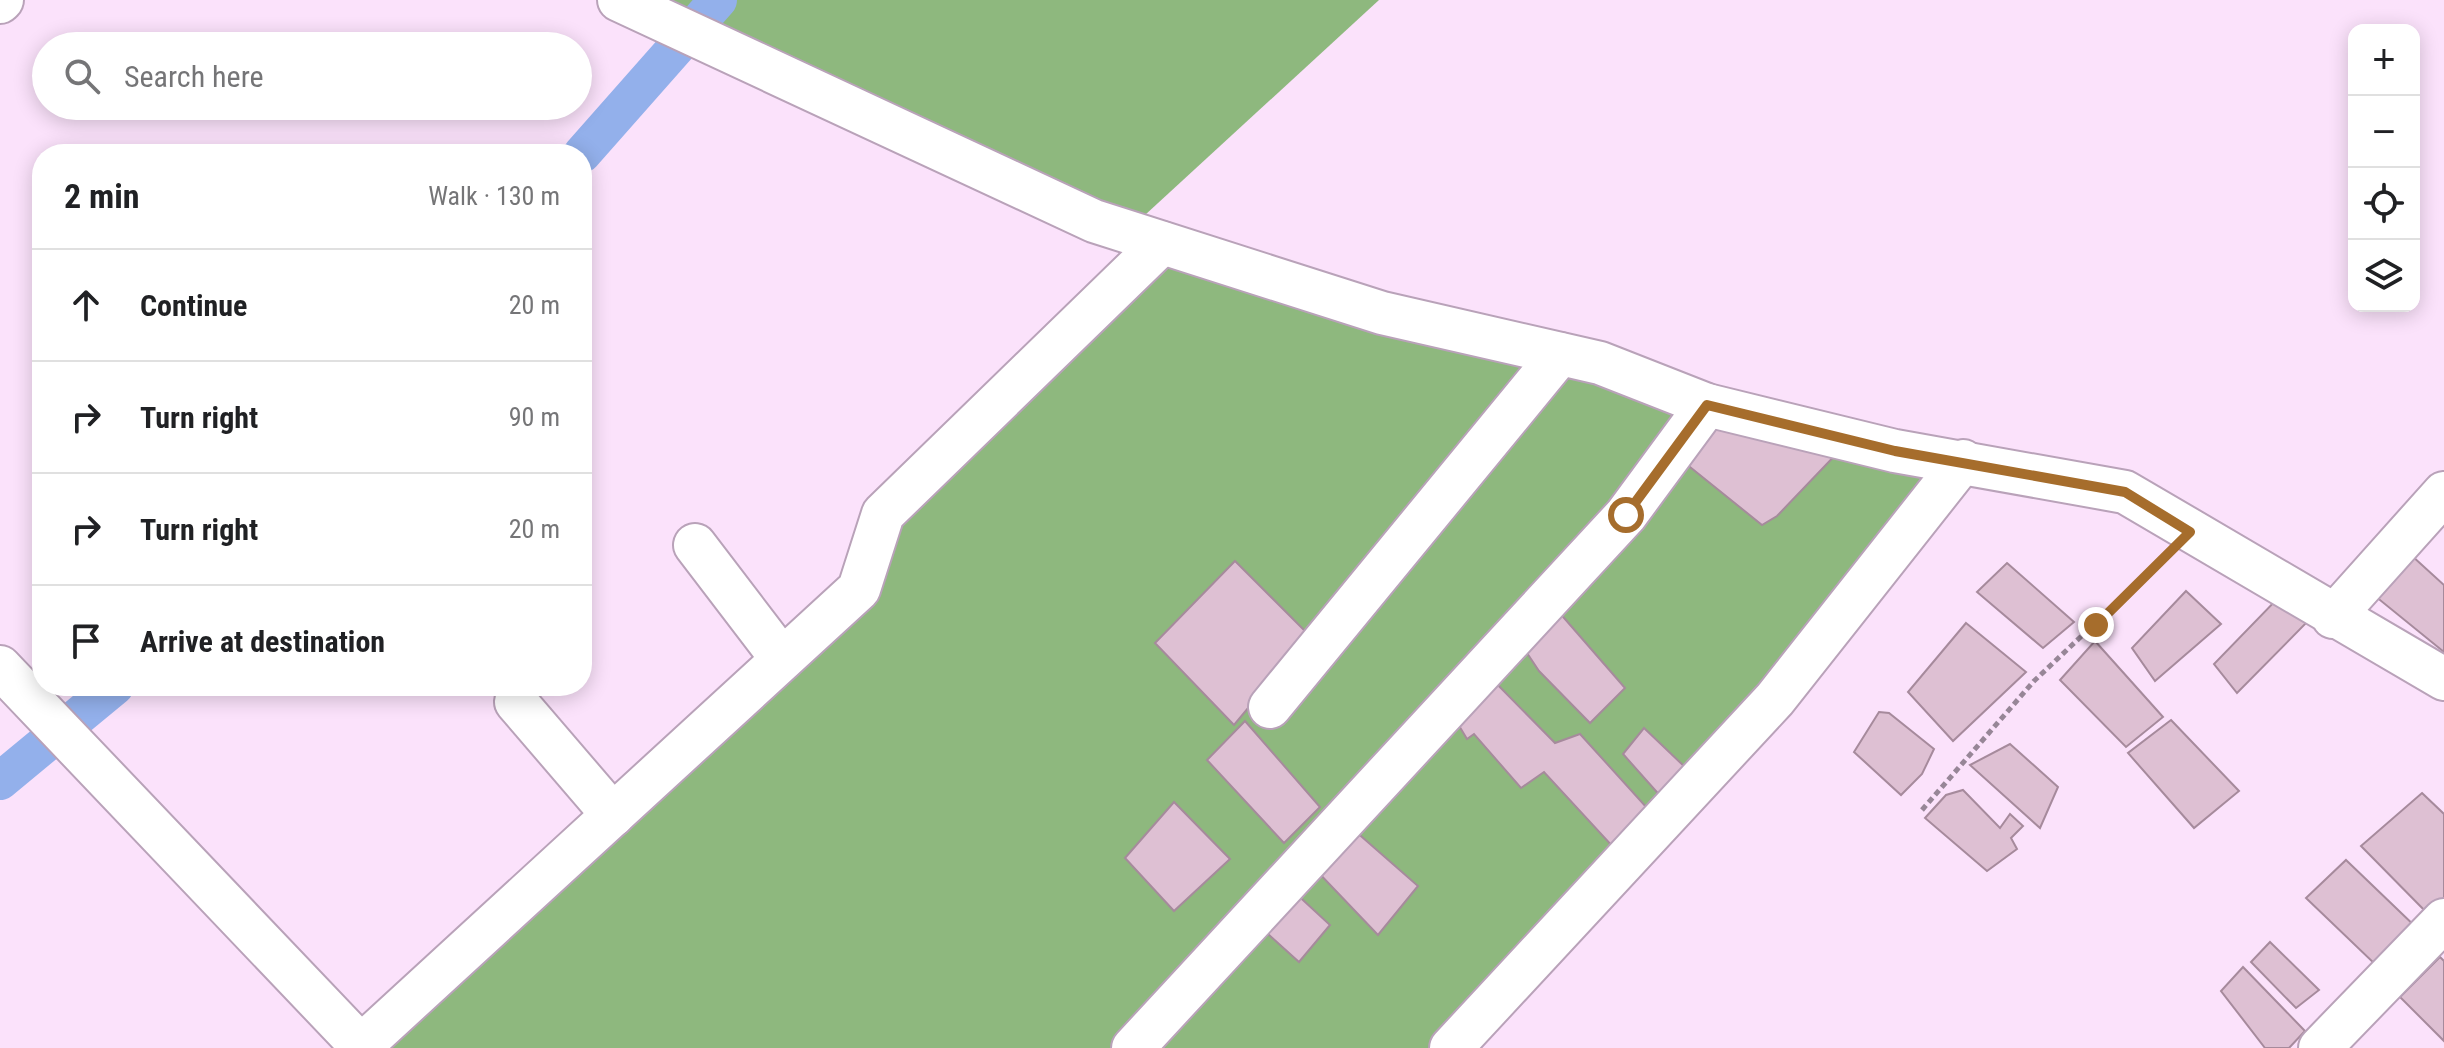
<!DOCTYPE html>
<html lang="en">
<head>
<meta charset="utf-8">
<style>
  body { margin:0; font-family:"Roboto Condensed",sans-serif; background:#f2f2f2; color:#202124 }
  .controls { position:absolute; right:24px; top:24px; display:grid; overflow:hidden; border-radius:16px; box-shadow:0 4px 20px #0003 }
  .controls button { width:72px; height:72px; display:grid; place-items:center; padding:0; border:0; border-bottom:2px solid #e0e0e0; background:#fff; color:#202124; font:40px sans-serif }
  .stop { position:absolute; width:24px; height:24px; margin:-18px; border:6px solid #a66d2c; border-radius:50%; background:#fff }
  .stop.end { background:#a66d2c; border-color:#fff; box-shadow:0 2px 8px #0008 }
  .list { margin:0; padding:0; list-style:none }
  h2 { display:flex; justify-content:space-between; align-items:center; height:104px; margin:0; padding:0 32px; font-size:34px }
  h2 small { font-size:26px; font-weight:400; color:#757577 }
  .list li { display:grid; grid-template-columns:52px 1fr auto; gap:24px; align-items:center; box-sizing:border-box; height:112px; padding:0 32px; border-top:2px solid #e0e0e0 }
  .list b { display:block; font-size:30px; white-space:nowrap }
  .list em { font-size:26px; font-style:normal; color:#757577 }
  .icon { flex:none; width:44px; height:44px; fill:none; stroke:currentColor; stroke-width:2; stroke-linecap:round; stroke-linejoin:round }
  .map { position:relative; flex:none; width:2444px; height:1048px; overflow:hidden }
  .search { position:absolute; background:#fff; box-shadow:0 4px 20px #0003; left:32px; top:32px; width:560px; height:88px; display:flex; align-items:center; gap:20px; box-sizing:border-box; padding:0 28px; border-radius:44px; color:#757577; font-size:30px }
  .panel { position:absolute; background:#fff; box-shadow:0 4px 20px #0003; left:32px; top:144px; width:560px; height:552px; border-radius:32px }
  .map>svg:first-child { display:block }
  .forest { fill:#8eb87e }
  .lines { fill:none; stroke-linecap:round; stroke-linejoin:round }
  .canal { stroke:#93b0eb; stroke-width:38 }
  .building { fill:#dec0d3; stroke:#a68a9c; stroke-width:2 }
  .minor-casing { stroke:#b9a2b9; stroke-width:46 }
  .path { stroke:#978697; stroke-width:5; stroke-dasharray:6 4; stroke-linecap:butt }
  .minor { stroke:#fff; stroke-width:42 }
  .route { stroke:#a66d2c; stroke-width:10 }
</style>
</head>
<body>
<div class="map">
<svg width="2444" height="1048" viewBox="0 0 2444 1048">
  <rect width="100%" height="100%" fill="#fbe2fb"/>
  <g class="forest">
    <path d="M619,0h760l-234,215 -51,6z"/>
    <path d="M1162,243l801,218 -512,587h-1087l495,-459 24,-75z"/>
  </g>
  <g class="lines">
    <g class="canal">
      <path d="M582,154l136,-154"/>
      <path d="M0,781l115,-95"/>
    </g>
  </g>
  <g class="building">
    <path d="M1710,417l133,30 -66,69 -15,9 -77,-62z"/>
    <path d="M2411,555l33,30v67l-69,-56z"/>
    <path d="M1235,561l74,74 -75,90 -79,-82z"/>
    <path d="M2007,563l67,59 -31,26 -66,-56z"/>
    <path d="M2186,591l35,33 -66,57 -23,-33z"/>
    <path d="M2280,596l31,22 -74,75 -23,-29z"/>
    <path d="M1558,611l67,77 -35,35 -51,-52 -14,-21z"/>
    <path d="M1966,623l60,49 -73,69 -45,-49z"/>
    <path d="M2095,641l68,76 -37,30 -66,-67z"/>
    <path d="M1489,676l66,67 25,-9 68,75 -34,39 -70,-76 -23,16 -47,-54 -7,5 -15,-25z"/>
    <path d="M1879,712l10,1 45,36 -12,25 -21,21 -47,-43z"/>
    <path d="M2171,720l68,71 -45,37 -66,-75z"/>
    <path d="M1245,721l75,86 -36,36 -77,-83z"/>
    <path d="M1644,728l44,42 -25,29 -40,-45z"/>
    <path d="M2010,744l48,43 -18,41 -70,-63z"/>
    <path d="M1963,790l37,38 10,-14 13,12 -12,12 6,11 -30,22 -62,-53 21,-23z"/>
    <path d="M2422,793l22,21v94l-11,11 -72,-73z"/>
    <path d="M1174,802l56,57 -56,52 -49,-53z"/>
    <path d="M1354,830l64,56 -40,49 -64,-67z"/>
    <path d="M2346,860l75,72 -42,36 -73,-70z"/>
    <path d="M1291,889l39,36 -31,37 -41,-37z"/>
    <path d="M2270,942l49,48 -23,18 -45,-46z"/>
    <path d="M2440,957l4,4v80l-44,-44z"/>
    <path d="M2243,967l62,64 -16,17h-24l-44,-57z"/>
  </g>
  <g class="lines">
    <g class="minor-casing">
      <g id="minor">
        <path d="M619,0l475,221 288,92 218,50 107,42 188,46 230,41 319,187"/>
        <path d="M0,2l2,-2"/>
        <path d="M695,545l87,114"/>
        <path d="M2333,617l111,-124"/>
        <path d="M0,667l363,381"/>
        <path d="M516,702l97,113"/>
        <path d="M1270,707l290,-353"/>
        <path d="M361,1046l498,-457 24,-75 279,-271"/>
        <path d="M1133,1048l493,-533 81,-110"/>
        <path d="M1451,1048l324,-349 188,-238"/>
        <path d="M2320,1048l124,-128"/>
      </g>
    </g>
    <path class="path" d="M1922,810l112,-129 130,-123"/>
    <use href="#minor" class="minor"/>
  </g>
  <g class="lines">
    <path class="route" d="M1626,515l81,-110 188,46 230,41 65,40 -94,93"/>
  </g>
</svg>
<div class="controls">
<button>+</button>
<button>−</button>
<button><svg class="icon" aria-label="locate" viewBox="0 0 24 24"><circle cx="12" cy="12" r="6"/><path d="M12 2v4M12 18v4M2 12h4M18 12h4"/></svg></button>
<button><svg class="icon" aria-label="layers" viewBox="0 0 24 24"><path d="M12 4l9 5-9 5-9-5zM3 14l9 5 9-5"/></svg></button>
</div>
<div class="stop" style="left:1626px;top:515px"></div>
<div class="stop end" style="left:2096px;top:625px"></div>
<div class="search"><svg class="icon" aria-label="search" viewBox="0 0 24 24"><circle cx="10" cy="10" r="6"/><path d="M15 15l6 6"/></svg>Search here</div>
<section class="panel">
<h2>2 min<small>Walk · 130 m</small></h2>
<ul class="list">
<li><svg class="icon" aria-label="ahead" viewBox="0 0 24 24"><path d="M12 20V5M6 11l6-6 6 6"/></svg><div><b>Continue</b></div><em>20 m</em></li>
<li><svg class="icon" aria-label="right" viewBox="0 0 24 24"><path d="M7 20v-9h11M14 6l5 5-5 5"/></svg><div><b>Turn right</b></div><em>90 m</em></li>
<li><svg class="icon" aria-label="right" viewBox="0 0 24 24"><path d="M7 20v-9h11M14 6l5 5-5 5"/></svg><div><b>Turn right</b></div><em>20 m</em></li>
<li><svg class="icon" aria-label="arrive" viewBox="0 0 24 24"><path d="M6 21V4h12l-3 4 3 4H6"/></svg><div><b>Arrive at destination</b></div></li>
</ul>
</section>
</div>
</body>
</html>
